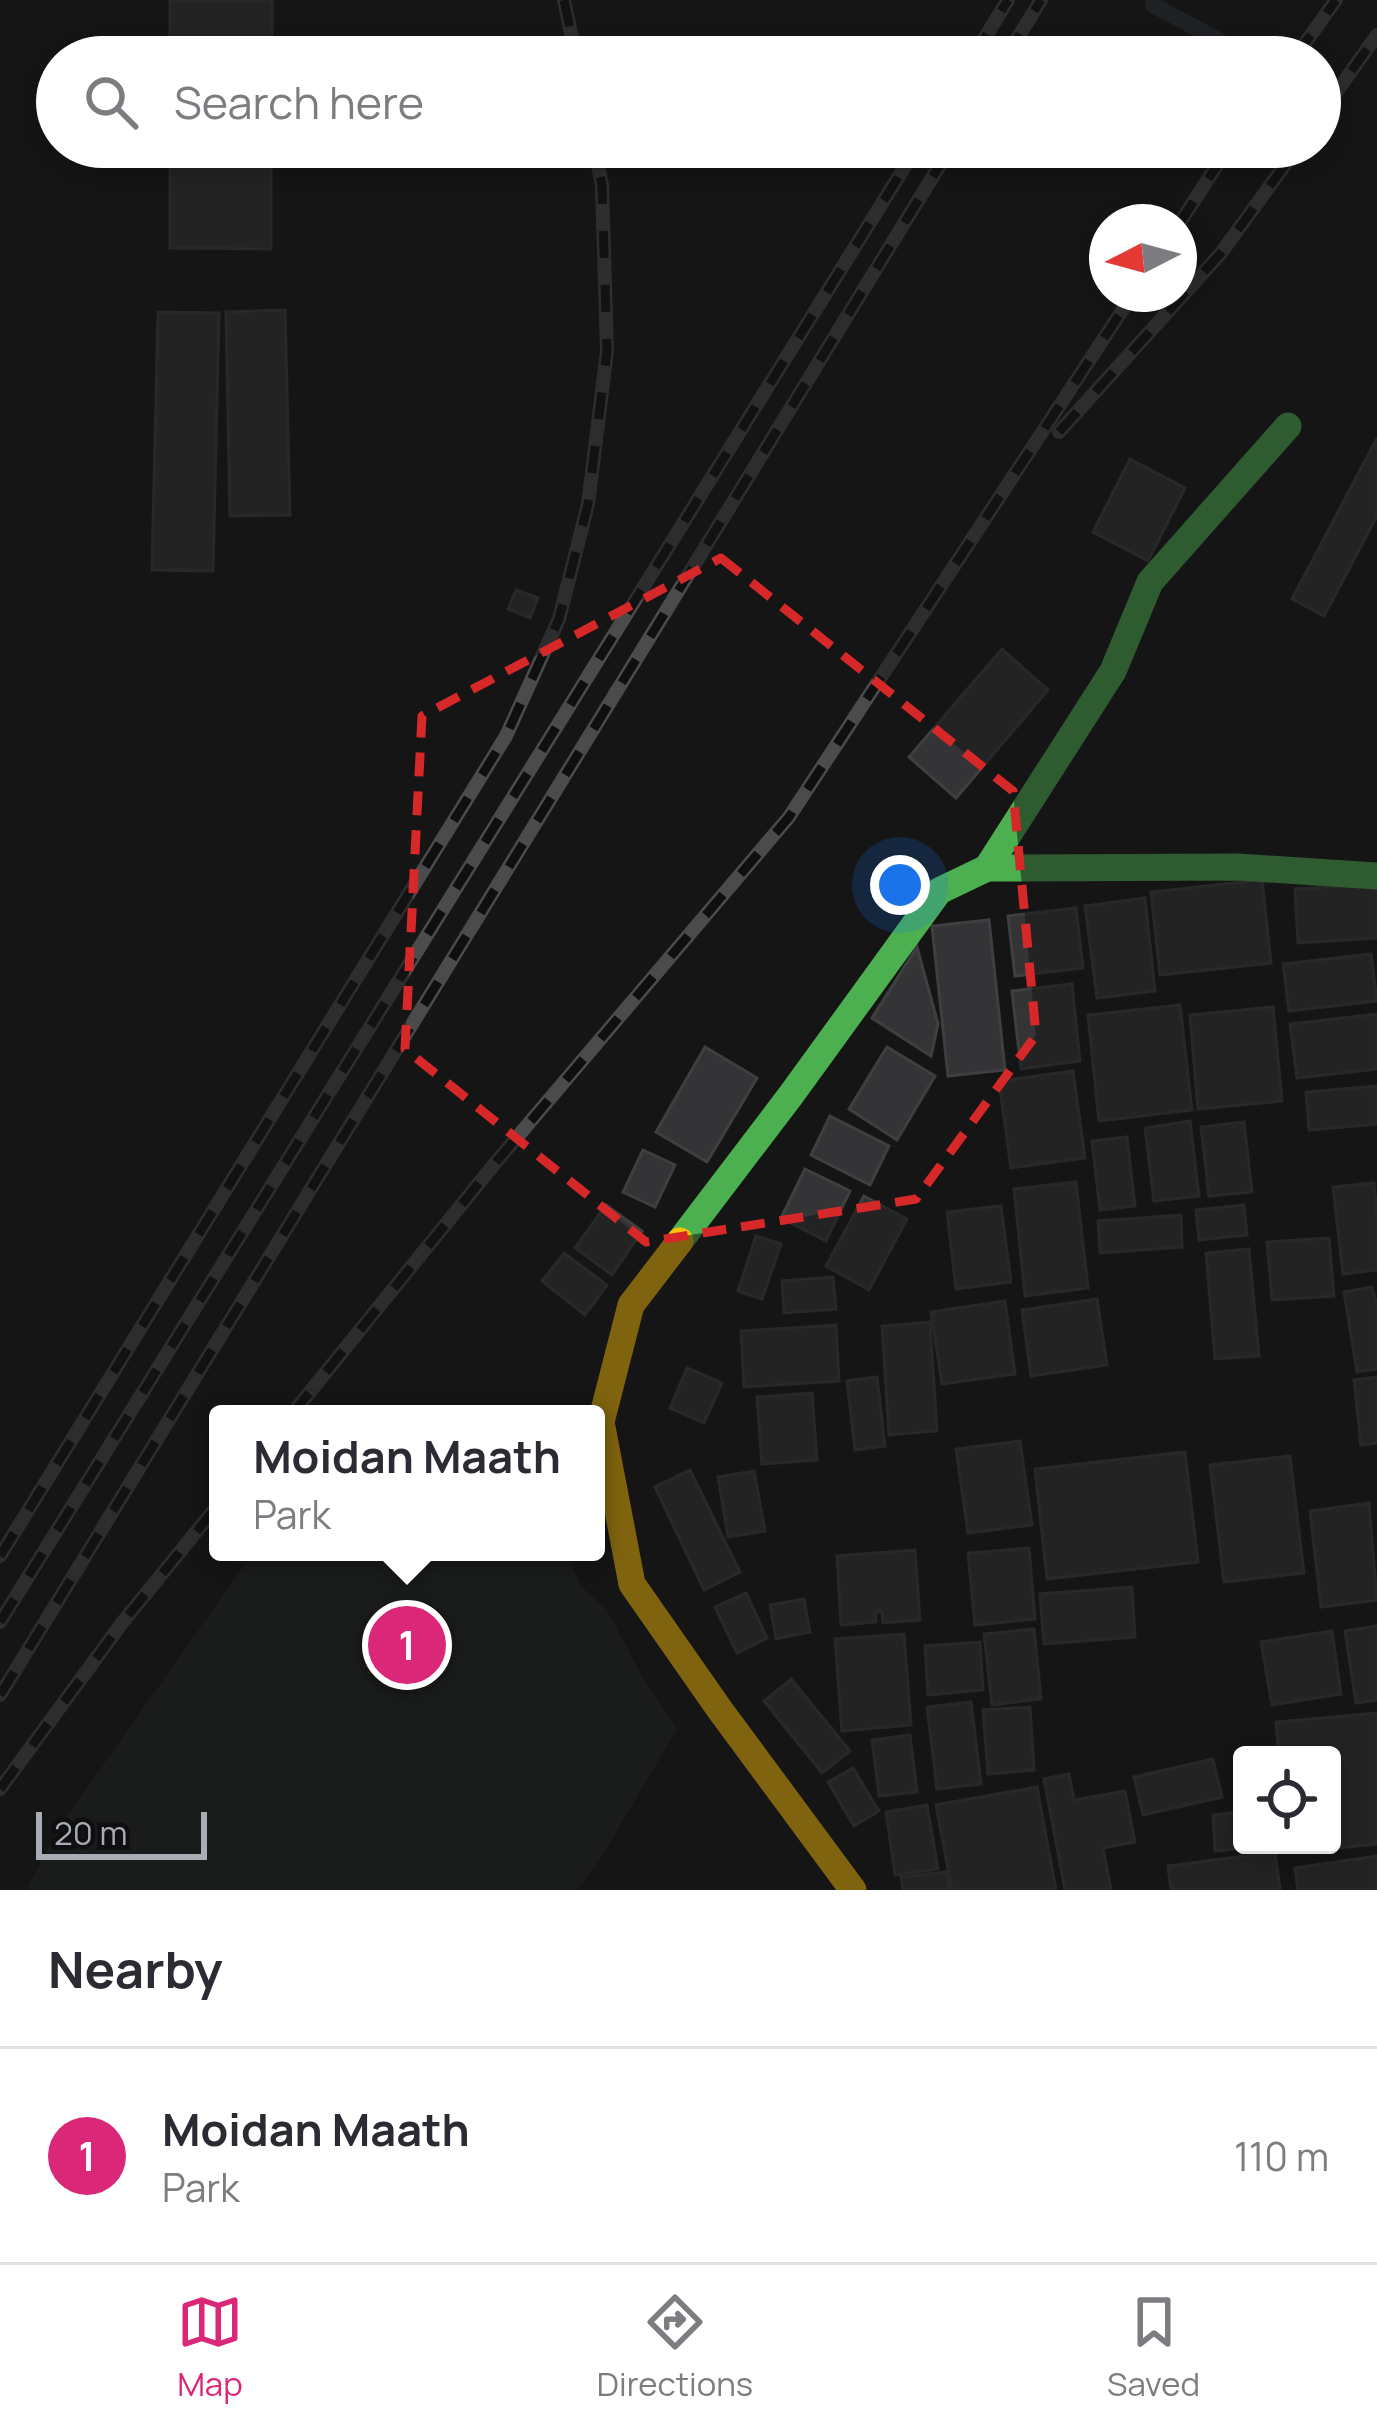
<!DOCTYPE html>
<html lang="en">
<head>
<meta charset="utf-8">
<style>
  body { margin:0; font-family:Manrope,sans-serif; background:#f7f7f7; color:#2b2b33 }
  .controls { position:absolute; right:36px; bottom:36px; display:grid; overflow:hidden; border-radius:12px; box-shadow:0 6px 18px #0003 }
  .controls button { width:108px; height:108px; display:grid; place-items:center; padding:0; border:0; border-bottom:3px solid #e1e1e2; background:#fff; color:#2b2b33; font:60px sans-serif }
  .compass { position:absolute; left:1089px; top:204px; width:108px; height:108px; border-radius:50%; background:#fff; box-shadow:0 6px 18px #0003; rotate:264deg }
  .scale { position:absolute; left:36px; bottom:30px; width:171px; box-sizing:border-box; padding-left:12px; border:6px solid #a7acb5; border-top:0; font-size:33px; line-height:42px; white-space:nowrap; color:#a7acb5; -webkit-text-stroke:9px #0f0f11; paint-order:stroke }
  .you { position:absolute; left:900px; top:885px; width:42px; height:42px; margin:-30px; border:9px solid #fff; border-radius:50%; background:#1a73e8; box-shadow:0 0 0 18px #1a73e833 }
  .badge { display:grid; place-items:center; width:78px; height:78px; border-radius:50%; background:#db2777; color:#fff; font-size:39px; font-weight:700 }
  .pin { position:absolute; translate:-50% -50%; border:6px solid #fff; box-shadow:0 3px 12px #0006 }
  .popup { position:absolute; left:209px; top:1405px; width:396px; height:156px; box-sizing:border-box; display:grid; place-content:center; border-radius:12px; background:#fff; filter:drop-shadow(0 3px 9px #0005); font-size:39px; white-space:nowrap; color:#7c7c81 }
  .popup b { font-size:45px; color:#2b2b33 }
  .popup::after { content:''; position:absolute; left:50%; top:100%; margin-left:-24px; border:24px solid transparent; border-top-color:#fff }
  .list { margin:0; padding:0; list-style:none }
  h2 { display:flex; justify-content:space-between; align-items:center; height:156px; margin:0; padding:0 48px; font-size:51px }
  h2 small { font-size:39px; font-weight:400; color:#7c7c81 }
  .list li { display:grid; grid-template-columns:78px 1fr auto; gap:36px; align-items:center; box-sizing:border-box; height:216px; padding:0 48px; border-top:3px solid #e1e1e2 }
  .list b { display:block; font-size:45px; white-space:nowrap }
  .list p { margin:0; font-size:39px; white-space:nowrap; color:#7c7c81 }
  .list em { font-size:39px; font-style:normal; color:#7c7c81 }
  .icon { flex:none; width:66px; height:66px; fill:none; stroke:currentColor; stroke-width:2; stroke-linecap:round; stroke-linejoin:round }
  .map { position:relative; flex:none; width:1377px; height:1890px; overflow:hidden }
  .search { position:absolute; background:#fff; box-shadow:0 6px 18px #0003; left:36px; right:36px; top:36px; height:132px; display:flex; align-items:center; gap:30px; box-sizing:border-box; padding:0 42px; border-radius:66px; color:#7c7c81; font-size:45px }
  .sheet { height:372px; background:#fff }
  nav { display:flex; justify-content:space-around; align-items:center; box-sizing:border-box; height:168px; border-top:3px solid #e1e1e2; background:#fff; font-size:33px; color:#7c7c81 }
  nav a { display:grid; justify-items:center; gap:6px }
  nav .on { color:#db2777 }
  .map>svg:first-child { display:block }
  .green { fill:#1e241f }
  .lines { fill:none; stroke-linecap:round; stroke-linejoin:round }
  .stream { stroke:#2b3238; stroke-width:16 }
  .building { fill:#343436; stroke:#3e3f41; stroke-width:3 }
  .fast { stroke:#4caf50; stroke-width:27 }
  .slow { stroke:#ffc107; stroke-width:27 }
  .rail-casing { stroke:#4a4b4d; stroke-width:14 }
  .rail { stroke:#0f0f11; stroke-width:9; stroke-dasharray:27; stroke-linecap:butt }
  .marked { fill:none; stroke:#d62828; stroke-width:9; stroke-dasharray:24 15; stroke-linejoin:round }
</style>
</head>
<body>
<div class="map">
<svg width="1377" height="1890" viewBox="0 0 1377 1890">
  <rect width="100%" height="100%" fill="#151515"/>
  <path class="green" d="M256,1552h310l15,34 26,24 37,70 33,49 -78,132 -22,29h-551l36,-67 181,-256z"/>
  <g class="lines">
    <path class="stream" d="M1153,5l97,52"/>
  </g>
  <g class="building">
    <rect x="170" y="0" width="102" height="57"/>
    <path d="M170,147h101v102l-101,-1z"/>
    <path d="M285,310l5,205 -60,1 -4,-204z"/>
    <path d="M158,312l61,1 -6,258 -61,-1z"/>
    <path d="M1377,438v78l-53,100 -32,-17z"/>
    <path d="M1130,459l55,29 -37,73 -55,-29z"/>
    <path d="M516,590l22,8 -8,20 -22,-9z"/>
    <path d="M1002,649l46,41 -92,108 -47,-41z"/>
    <path d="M1262,880l9,83 -111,12 -9,-83z"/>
    <path d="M1377,884v54l-79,5 -3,-54z"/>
    <path d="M1145,898l10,93 -58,7 -12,-92z"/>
    <path d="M1076,908l7,60 -68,8 -7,-60z"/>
    <path d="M989,920l16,150 -57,6 -16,-150z"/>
    <path d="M917,947l21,77 -7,32 -59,-38z"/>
    <path d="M1371,954l6,47 -88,10 -6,-47z"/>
    <path d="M1072,984l8,77 -59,8 -9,-78z"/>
    <path d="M1180,1005l12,105 -93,11 -11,-106z"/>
    <path d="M1273,1007l9,94 -84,8 -8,-94z"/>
    <path d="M1377,1014v55l-80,9 -7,-54z"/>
    <path d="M705,1047l52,31 -50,84 -51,-30z"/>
    <path d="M887,1047l48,29 -38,64 -48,-31z"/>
    <path d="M1073,1071l12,87 -74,10 -12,-87z"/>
    <path d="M1377,1086v38l-68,6 -3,-38z"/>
    <path d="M830,1116l59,30 -19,39 -59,-30z"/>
    <path d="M1190,1121l9,75 -45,5 -9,-73z"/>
    <path d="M1244,1122l8,70 -43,4 -8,-69z"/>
    <path d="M1127,1137l8,69 -35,4 -8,-69z"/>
    <path d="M643,1150l32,15 -20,42 -32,-15z"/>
    <path d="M805,1169l45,22 -24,50 -45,-23z"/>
    <path d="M1076,1182l12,106 -63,8 -11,-107z"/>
    <path d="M1374,1183l3,32v55l-34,4 -10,-87z"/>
    <path d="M864,1196l43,23 -38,71 -43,-24z"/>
    <path d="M606,1205l36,26 -30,44 -37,-27z"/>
    <path d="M1244,1205l3,30 -48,5 -3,-30z"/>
    <path d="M1001,1206l10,76 -55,7 -9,-77z"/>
    <path d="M1181,1215l1,32 -82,6 -2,-32z"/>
    <path d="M756,1236l25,8 -19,55 -24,-8z"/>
    <path d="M1329,1238l5,58 -62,4 -5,-58z"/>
    <path d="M1249,1249l10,107 -44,3 -9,-106z"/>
    <path d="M564,1253l43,32 -22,30 -43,-34z"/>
    <path d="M833,1277l3,32 -52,4 -2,-32z"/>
    <path d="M1372,1287l5,19v63l-20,3 -13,-80z"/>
    <path d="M1097,1299l10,66 -76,11 -9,-66z"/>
    <path d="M1005,1301l10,73 -73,10 -11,-72z"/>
    <path d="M930,1322l7,109 -48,4 -7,-109z"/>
    <path d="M836,1325l3,56 -95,6 -3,-56z"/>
    <path d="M687,1368l35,15 -18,40 -34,-15z"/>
    <path d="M877,1377l8,69 -30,4 -8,-69z"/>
    <path d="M1377,1377v66l-16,2 -7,-65z"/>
    <path d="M812,1393l5,67 -55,4 -5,-67z"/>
    <path d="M1020,1441l12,84 -64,8 -12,-84z"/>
    <path d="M1185,1452l13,110 -151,17 -12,-110z"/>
    <path d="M1290,1456l14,117 -80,9 -14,-117z"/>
    <path d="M690,1470l50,102 -36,18 -49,-103z"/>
    <path d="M754,1471l11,60 -37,6 -10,-60z"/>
    <path d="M1369,1503l8,97 -56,7 -11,-96z"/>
    <path d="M1029,1548l6,71 -60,6 -7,-72z"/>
    <path d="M915,1550l5,70 -37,3 -1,-11h-7l1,10 -35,3 -4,-69z"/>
    <path d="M1132,1587l3,50 -91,7 -4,-50z"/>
    <path d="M746,1593l21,45 -30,15 -22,-46z"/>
    <path d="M804,1599l6,33 -34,7 -6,-34z"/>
    <path d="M1377,1626v74l-21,3 -11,-72z"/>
    <path d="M1034,1629l7,70 -49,6 -8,-71z"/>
    <path d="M1332,1631l9,63 -69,11 -11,-63z"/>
    <path d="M904,1634l7,91 -69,6 -7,-92z"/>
    <path d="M980,1642l3,48 -55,5 -3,-49z"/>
    <path d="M791,1679l59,72 -28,22 -58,-72z"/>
    <path d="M971,1702l10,82 -44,5 -10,-82z"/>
    <path d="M1030,1707l4,63 -46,4 -5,-64z"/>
    <path d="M1377,1713v131l-62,6v-5h17v-45l6,-1 -6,-44h-53l-3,-33z"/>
    <path d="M910,1735l7,57 -38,4 -7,-56z"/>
    <path d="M1213,1759l9,38 -79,18 -9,-38z"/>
    <path d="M853,1768l26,43 -25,15 -26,-44z"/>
    <path d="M1069,1774l5,26 51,-9 10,51 -32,6 8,42h-46l-21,-111z"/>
    <path d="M1037,1787l19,103h-104l-16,-85z"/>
    <path d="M927,1805l11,64 -43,6 -9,-63z"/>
    <path d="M1242,1812v33h40l-67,6 -2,-36z"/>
    <path d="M1275,1852l5,38h-109l-3,-24z"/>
    <path d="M1377,1856v34h-79l-3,-22z"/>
    <path d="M947,1872l2,18h-46l-2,-13z"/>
  </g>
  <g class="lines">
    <g class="fast">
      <path d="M987,868l126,-197 37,-89 138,-156"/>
      <path d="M680,1241l111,-146 148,-204 48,-23 251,-1 139,9"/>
    </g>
    <path class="slow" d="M680,1241l-49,64 -30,117 31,162 88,126 133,180"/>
    <g class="rail-casing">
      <g id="rail">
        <path d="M564,0l12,57"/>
        <path d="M973,57l35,-57"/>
        <path d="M1006,57l35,-57"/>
        <path d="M1295,57l41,-57"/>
        <path d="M1320,115l57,-80"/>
        <path d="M1179,224l50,-77"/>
        <path d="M1059,432l162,-179 77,-106"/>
        <path d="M292,1414l204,-252 293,-345 344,-523"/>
        <path d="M0,1556l506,-820 53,-117 29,-115 19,-153 -5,-166 -8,-38"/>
        <path d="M0,1622l917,-1475"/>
        <path d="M0,1695l951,-1548"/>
        <path d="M0,1789l122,-166 96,-118"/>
      </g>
    </g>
    <use href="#rail" class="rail"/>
  </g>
  <path d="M0 0H1377V1890H0ZM721,558l292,233 23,244 -120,164 -270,43 -241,-193 17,-333z" fill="#151515" fill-opacity=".55" fill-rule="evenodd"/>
  <path class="marked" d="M721,558l292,233 23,244 -120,164 -270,43 -241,-193 17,-333z"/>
</svg>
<div class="controls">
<button><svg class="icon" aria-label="locate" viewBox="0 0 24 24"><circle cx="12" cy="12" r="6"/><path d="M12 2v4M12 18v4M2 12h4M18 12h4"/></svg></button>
</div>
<svg class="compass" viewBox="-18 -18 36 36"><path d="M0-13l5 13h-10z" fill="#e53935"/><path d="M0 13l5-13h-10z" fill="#7c7c81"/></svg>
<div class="scale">20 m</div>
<div class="you"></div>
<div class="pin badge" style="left:407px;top:1645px">1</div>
<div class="popup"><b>Moidan Maath</b>Park</div>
<div class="search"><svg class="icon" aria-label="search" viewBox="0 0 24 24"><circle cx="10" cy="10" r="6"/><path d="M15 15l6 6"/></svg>Search here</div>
</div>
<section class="sheet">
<h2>Nearby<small></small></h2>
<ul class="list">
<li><span class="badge">1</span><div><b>Moidan Maath</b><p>Park</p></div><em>110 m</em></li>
</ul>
</section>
<nav>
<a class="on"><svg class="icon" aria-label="map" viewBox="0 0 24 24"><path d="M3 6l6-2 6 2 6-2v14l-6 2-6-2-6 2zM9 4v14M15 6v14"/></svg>Map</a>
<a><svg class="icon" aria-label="directions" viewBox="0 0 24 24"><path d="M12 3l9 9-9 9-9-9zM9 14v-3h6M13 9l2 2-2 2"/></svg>Directions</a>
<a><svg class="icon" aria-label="saved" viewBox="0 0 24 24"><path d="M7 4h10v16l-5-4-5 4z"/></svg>Saved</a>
</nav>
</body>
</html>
